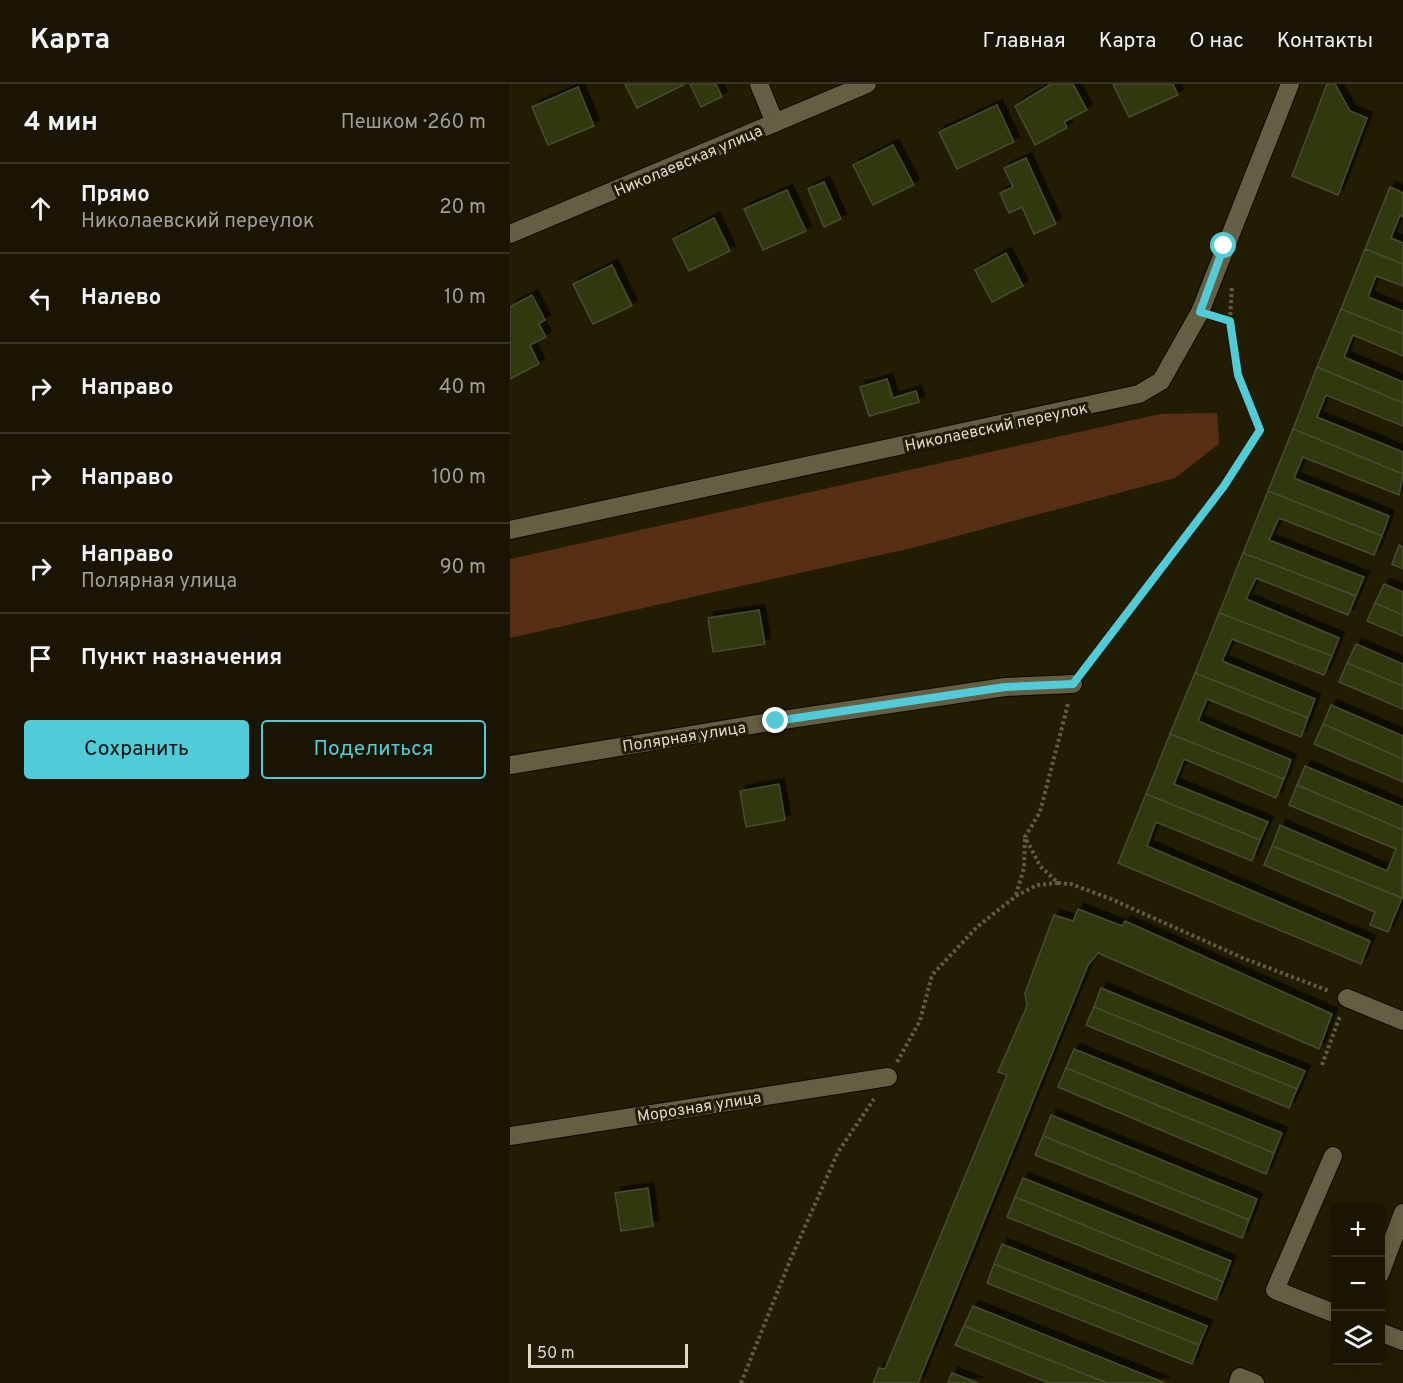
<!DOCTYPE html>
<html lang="ru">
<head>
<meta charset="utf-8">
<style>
  body { margin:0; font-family:Overpass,sans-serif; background:#231e0c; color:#f1f3f6 }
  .controls { position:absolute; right:18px; bottom:18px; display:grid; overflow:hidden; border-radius:6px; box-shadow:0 3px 15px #0003 }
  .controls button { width:54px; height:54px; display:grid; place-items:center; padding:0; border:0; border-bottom:2px solid #383424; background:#1a1502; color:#f1f3f6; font:30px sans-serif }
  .scale { position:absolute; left:18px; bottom:15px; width:160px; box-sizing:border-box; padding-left:6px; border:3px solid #dddaca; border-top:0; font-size:16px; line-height:21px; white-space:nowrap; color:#dddaca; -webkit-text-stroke:4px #221c02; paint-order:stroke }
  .stop { position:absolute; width:18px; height:18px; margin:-14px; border:4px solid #52cbd8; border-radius:50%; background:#fff }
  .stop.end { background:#52cbd8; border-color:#fff; box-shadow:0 2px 6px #0008 }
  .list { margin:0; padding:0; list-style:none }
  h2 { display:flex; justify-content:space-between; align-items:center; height:78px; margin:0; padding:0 24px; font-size:26px }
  h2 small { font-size:20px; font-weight:400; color:#9f9f99 }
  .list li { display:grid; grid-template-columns:39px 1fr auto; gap:18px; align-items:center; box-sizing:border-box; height:90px; padding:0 24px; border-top:2px solid #383424 }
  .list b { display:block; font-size:22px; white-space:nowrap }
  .list p { margin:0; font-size:20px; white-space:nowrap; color:#9f9f99 }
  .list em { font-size:20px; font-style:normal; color:#9f9f99 }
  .actions { display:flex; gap:12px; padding:18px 24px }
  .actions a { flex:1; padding:14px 0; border:2px solid #52cbd8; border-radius:6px; text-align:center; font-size:21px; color:#52cbd8 }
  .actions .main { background:#52cbd8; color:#111 }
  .icon { flex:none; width:33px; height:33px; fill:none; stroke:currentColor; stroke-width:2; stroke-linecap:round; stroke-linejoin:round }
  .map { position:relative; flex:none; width:893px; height:1299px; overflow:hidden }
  header { display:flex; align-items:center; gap:36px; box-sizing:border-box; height:84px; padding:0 30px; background:#1a1502; border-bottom:2px solid #383424 }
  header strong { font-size:28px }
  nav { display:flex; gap:33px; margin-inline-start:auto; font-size:21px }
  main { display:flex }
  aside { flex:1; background:#1a1502 }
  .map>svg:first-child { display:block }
  .green { fill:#572f12 }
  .building { fill:#31380f; stroke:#474c32; stroke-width:1.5; filter:url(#shadow) }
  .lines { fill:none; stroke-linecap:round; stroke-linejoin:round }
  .minor-casing { stroke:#0b0600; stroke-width:20 }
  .path { stroke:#605b45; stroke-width:4; stroke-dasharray:3 3; stroke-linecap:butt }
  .minor { stroke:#645e42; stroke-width:18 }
  .route { stroke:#52cbd8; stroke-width:8 }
  .labels { text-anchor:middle; stroke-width:6; stroke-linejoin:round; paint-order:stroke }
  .street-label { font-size:16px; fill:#dddaca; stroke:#221c02 }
</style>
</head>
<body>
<header>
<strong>Карта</strong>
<nav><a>Главная</a><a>Карта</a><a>О нас</a><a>Контакты</a></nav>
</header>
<main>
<aside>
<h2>4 мин<small>Пешком · 260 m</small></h2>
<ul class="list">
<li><svg class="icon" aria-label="ahead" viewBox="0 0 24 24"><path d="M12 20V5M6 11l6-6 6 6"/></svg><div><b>Прямо</b><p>Николаевский переулок</p></div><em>20 m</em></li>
<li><svg class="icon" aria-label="left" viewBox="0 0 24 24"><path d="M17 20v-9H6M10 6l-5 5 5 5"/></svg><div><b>Налево</b></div><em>10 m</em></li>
<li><svg class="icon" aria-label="right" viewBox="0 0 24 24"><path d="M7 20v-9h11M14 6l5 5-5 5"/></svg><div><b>Направо</b></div><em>40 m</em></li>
<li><svg class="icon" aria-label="right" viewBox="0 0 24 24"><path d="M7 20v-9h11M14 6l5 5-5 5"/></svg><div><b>Направо</b></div><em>100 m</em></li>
<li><svg class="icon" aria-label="right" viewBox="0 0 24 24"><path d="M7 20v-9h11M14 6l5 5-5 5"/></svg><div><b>Направо</b><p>Полярная улица</p></div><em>90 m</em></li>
<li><svg class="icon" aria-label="arrive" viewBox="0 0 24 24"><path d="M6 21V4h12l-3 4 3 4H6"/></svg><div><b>Пункт назначения</b></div></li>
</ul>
<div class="actions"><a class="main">Сохранить</a><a>Поделиться</a></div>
</aside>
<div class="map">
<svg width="893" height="1299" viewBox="0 0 893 1299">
  <defs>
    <filter id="shadow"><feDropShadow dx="5.5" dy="-5.5" stdDeviation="0" flood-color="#0009"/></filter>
  </defs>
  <rect width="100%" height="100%" fill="#221c02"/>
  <path class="green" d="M707,329l2,31 -44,34 -259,69 -406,91v-79l650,-145z"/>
  <g class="building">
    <path d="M115,0h60l-48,24z"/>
    <path d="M180,0h26l6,13 -21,10z"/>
    <path d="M541,0h22l14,26 -23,12 3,6 -32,17 -20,-39z"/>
    <path d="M603,0h60l5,11 -49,22z"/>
    <path d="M817,0h8l15,27 17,7 -29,77 -46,-19z"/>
    <path d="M68,3l16,39 -46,19 -16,-38z"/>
    <path d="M487,21l17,37 -57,27 -18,-37z"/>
    <path d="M383,61l21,40 -41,20 -20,-40z"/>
    <path d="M516,74l30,66 -22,10 -12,-27 -13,6 -9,-20 13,-6 -9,-19z"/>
    <path d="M314,98l17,37 -17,8 -16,-38z"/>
    <path d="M880,103l13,6v24l-3,-2 -9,23 12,5v21l-38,-15z"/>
    <path d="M277,106l19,41 -43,19 -19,-41z"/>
    <path d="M204,134l16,33 -41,20 -16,-32z"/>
    <path d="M855,165l38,15v22l-27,-10 -8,21 35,14v23l-62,-25z"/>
    <path d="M496,169l17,33 -31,16 -17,-32z"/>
    <path d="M102,181l20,41 -39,18 -20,-40z"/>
    <path d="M22,211l13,25 -6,4 7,13 -16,8 9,19 -29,15v-72z"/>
    <path d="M831,225l62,25v22l-50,-21 -9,22 59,25v21l-86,-36z"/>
    <path d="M807,283l86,36v23l-77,-31 -9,22 86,35v22l-110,-45z"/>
    <path d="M377,295l6,19 23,-7 3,11 -50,14 -9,-29z"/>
    <path d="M783,345l110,45 -4,21 -96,-38 -9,21 95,38 -7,20 -114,-45z"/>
    <path d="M758,407l114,45 -8,19 -95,-37 -10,22 95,37 -8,19 -113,-43z"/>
    <path d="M889,461l4,2v22l-11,-5z"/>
    <path d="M733,469l113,43 -8,19 -92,-37 -10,21 93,39 -7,18 -113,-43z"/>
    <path d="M874,500l19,8v23l-28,-12z"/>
    <path d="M865,519l28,12v21l-36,-15z"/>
    <path d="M249,526l6,34 -52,8 -5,-34z"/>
    <path d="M709,529l113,43 -8,19 -92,-36 -10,22 93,38 -7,19 -113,-45z"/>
    <path d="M846,560l47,20v22l-56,-23z"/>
    <path d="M837,579l56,23v23l-64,-27z"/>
    <path d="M685,589l113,45 -7,19 -94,-38 -9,22 93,39 -7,19 -114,-45z"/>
    <path d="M821,621l72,31v23l-80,-35z"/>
    <path d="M813,640l80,35v23l-89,-38z"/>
    <path d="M660,650l114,45 -8,19 -92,-39 -10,25 94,38 -8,18 -114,-46z"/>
    <path d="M795,682l98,41v23l-106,-45z"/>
    <path d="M269,700l6,36 -39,7 -6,-36z"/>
    <path d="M787,701l106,45 -1,68 -130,-52 8,-21 107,46 9,-22 -107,-44z"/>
    <path d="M636,710l114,46 -8,21 -96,-39 -9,24 223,95 -9,23 -243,-101z"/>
    <path d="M762,762l130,52 -14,34 -18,-7 5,-13 -111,-47z"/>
    <path d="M568,825l44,17 3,-5 207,93 -13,35 -221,-96 -10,12 -170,418h-45l6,-15 6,1 122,-294 -9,-3 29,-66 -2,-13 29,-78 19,6z"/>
    <path d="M591,904l204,83 -8,18 -203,-82z"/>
    <path d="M584,923l203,82 -8,19 -203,-83z"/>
    <path d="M564,965l208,84 -8,20 -208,-85z"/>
    <path d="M556,984l208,85 -8,21 -208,-87z"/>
    <path d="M541,1031l206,84 -8,21 -206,-84z"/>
    <path d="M533,1052l206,84 -7,18 -207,-83z"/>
    <path d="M513,1094l208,83 -8,21 -208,-85z"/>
    <path d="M138,1104l5,38 -32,5 -6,-38z"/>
    <path d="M505,1113l208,85 -7,18 -209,-83z"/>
    <path d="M492,1160l205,82 -8,19 -205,-81z"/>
    <path d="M484,1180l205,81 -7,19 -205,-81z"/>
    <path d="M463,1222l192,77h-58l-143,-57z"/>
    <path d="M454,1242l143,57h-58l-94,-38z"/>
    <path d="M442,1289l26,10h-30z"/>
  </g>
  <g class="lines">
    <g class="minor-casing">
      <g id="minor">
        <path d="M249,0l16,39"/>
        <path d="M0,150l357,-150"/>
        <path d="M0,446l629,-136 22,-13 39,-69 90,-228"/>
        <path d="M0,681l266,-44 229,-34 68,-3"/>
        <path d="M837,914l56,23"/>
        <path d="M0,1052l378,-59"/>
        <path d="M823,1072l-58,134 61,24"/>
        <path d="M870,1190l23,-61"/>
        <path d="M870,1248l23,9"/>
        <path d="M728,1299l2,-6 15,6"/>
      </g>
    </g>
    <g class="path">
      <path d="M720,237l2,-35"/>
      <path d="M574,586l140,-184 36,-56 -22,-55 -8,-54 -12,-4"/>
      <path d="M558,620l-28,108 -15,25 15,29 18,17 13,1 40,15 132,59 86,33"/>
      <path d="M506,811l8,-27 1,-30"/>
      <path d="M387,978l23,-41 12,-46 45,-48 39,-31 21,-11 21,-2"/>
      <path d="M812,981l18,-49"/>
      <path d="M231,1299l48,-120 49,-111 36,-53"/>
    </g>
    <use href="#minor" class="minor"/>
  </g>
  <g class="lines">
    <path class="route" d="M266,637l229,-34 68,-3 151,-198 36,-56 -22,-55 -8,-54 -30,-9 24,-66"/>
  </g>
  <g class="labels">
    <g class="street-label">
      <text transform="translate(178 76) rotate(-23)" y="6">Николаевская улица</text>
      <text transform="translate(486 342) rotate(-12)" y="6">Николаевский переулок</text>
      <text transform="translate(174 652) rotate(-9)" y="6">Полярная улица</text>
      <text transform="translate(189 1022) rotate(-9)" y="6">Морозная улица</text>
    </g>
  </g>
</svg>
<div class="controls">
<button>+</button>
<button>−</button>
<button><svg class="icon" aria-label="layers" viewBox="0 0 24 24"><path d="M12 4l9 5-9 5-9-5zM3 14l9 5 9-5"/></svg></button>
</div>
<div class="scale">50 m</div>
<div class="stop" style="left:714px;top:162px"></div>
<div class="stop end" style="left:266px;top:637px"></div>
</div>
</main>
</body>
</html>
